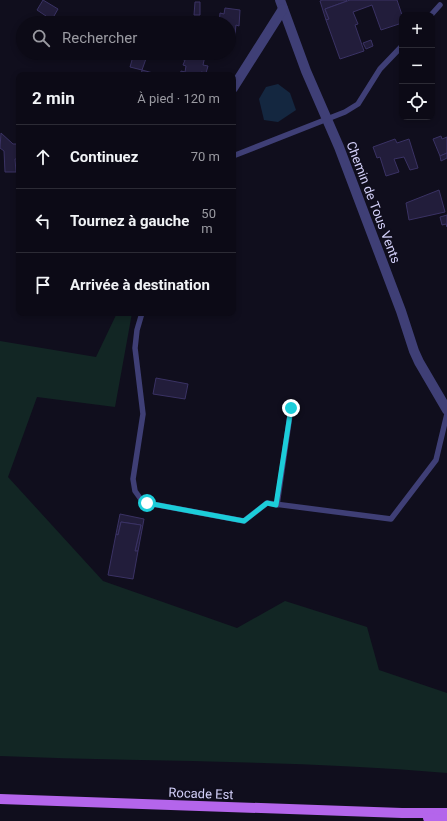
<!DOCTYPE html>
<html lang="fr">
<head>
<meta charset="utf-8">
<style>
  body { margin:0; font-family:Roboto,sans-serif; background:#15131f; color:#f1f3f6 }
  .controls { position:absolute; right:12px; top:12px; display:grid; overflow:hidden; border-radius:8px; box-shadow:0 2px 6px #0003 }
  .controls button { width:36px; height:36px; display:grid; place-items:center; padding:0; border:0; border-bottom:1px solid #2c2b35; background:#0c0a16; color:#f1f3f6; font:20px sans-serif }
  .stop { position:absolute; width:12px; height:12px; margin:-9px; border:3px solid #1ccdd9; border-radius:50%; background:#fff }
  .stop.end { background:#1ccdd9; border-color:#fff; box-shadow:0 1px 4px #0008 }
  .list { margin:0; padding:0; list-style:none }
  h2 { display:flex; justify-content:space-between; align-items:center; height:52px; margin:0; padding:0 16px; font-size:17px }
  h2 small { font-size:13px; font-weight:400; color:#9a9aa1 }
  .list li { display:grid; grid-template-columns:26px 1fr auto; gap:12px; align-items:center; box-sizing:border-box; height:64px; padding:0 16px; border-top:1px solid #2c2b35 }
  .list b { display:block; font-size:15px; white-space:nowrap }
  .list em { font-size:13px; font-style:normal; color:#9a9aa1 }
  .icon { flex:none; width:22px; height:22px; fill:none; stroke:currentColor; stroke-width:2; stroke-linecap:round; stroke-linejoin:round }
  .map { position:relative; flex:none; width:447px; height:821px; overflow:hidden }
  .search { position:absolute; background:#0c0a16; box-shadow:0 2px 6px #0003; left:16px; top:16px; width:220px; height:44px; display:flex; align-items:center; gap:10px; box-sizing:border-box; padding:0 14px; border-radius:22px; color:#9a9aa1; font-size:15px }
  .panel { position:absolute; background:#0c0a16; box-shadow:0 2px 6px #0003; left:16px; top:72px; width:220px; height:244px; border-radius:8px }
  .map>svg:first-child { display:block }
  .green { fill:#122624 }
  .water { fill:#142740 }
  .building { fill:#221d3b; stroke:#3a3264 }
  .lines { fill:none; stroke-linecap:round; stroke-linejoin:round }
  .lane { stroke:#3f3f76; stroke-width:5.5 }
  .street { stroke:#3f3f76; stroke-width:10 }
  .primary { stroke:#b465eb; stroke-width:10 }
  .route { stroke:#1ccdd9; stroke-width:5 }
  .labels { text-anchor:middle; stroke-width:3.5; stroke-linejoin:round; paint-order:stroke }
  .street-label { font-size:13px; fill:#d3d0f9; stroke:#100e1d }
</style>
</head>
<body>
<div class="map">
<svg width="447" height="821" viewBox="0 0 447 821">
  <rect width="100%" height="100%" fill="#100e1d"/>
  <path class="green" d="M117,313h15l-17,94 -78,-10 -29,80 95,104 134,47 48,-27 82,26 12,43 68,23v80c-149,-13 -298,-11 -447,-17v-415l96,16z"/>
  <path class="water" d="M278,84l12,9 6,17 -18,12 -14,-2 -5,-21 7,-12z"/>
  <g class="building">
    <path d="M43,0l15,9 -8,14 -6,-3 2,-4 -9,-6z"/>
    <path d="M322,0h24l1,1 -22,8 4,10 -3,1 -6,-19z"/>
    <path d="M350,0h47l5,15v8l-21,7 -9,-25 -19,7 5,12 -3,1 9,26 -24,8 -14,-39 3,-1 -4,-10z"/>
    <path d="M195,2h5v13h-6z"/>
    <path d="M225,8l15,2 -1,16 -3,-1 -2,18 -5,-1v-19h-10l1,-10 4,1z"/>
    <path d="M371,40l2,6 -7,3 -3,-6z"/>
    <path d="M134,53h14l-6,17 -12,-3z"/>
    <path d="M182,53h12l11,3 -2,9 5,1 -2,7 -5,-1 -1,3h-20l1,-4 4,1 1,-6 -3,-1 2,-5 -5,-1z"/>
    <path d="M142,70l11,3 -1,2h-11z"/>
    <path d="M1,133l12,11h6v15h-4l1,13h-11l-1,-21 -4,-3z"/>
    <path d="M441,136l1,3 5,-2v16l-7,3 -7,-17z"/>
    <path d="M395,139l2,4 12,-4 9,29 -8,2 -6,-13 -10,2 5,13 -13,4 -6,-19 -3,1 -4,-11z"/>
    <path d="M447,153v5l-6,3 -1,-5z"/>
    <path d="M439,190l6,22 -36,8 -3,-17z"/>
    <path d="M447,215v12l-1,-3 -4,1 -2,-8z"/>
    <path d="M156,378l32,6 -3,15 -32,-5z"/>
    <path d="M120,514l24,5 -6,32h-3l6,-26 -20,-3 -3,13 -2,-1z"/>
    <path d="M121,522l20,3 -6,26h3l-5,28 -25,-4 8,-41 2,1z"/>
  </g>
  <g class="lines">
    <g class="lane">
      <path d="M431,15l9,-10"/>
      <path d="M233,156l112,-44 13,-8 22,-35 22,-23"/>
      <path d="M142,313l-5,17 -2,18 8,66 -10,65 2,12 5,7 7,5 97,18 23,-18 124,16 45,-59 11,-46"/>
      <path d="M277,505l14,-97"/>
    </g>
    <g class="street">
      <path d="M280,0l26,71 33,76 62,164 13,40 5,11 28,48"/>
      <path d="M233,88l50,-79"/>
    </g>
    <g class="primary">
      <path d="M0,799l402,14h45"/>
      <path d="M428,818l19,3"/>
    </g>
  </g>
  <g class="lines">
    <path class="route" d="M147,503l97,18 23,-18 9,2 15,-97"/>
  </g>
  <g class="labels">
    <g class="street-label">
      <text transform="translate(374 202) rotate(69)" y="5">Chemin de Tous Vents</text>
      <text transform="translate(201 793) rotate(2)" y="5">Rocade Est</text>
    </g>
  </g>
</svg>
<div class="controls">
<button>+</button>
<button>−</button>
<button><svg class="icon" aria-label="locate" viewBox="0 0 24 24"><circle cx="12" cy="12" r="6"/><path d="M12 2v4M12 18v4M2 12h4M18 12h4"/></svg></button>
</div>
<div class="stop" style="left:147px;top:503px"></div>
<div class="stop end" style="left:291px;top:408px"></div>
<div class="search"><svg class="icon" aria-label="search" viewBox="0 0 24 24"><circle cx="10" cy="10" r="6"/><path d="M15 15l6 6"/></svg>Rechercher</div>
<section class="panel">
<h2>2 min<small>À pied · 120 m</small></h2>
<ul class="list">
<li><svg class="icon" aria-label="ahead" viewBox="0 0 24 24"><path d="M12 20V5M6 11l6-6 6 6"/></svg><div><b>Continuez</b></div><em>70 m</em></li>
<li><svg class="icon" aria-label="left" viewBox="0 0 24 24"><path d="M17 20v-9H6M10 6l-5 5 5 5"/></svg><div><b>Tournez à gauche</b></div><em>50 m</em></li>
<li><svg class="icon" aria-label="arrive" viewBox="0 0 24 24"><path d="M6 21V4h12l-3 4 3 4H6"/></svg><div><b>Arrivée à destination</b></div></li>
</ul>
</section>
</div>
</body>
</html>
